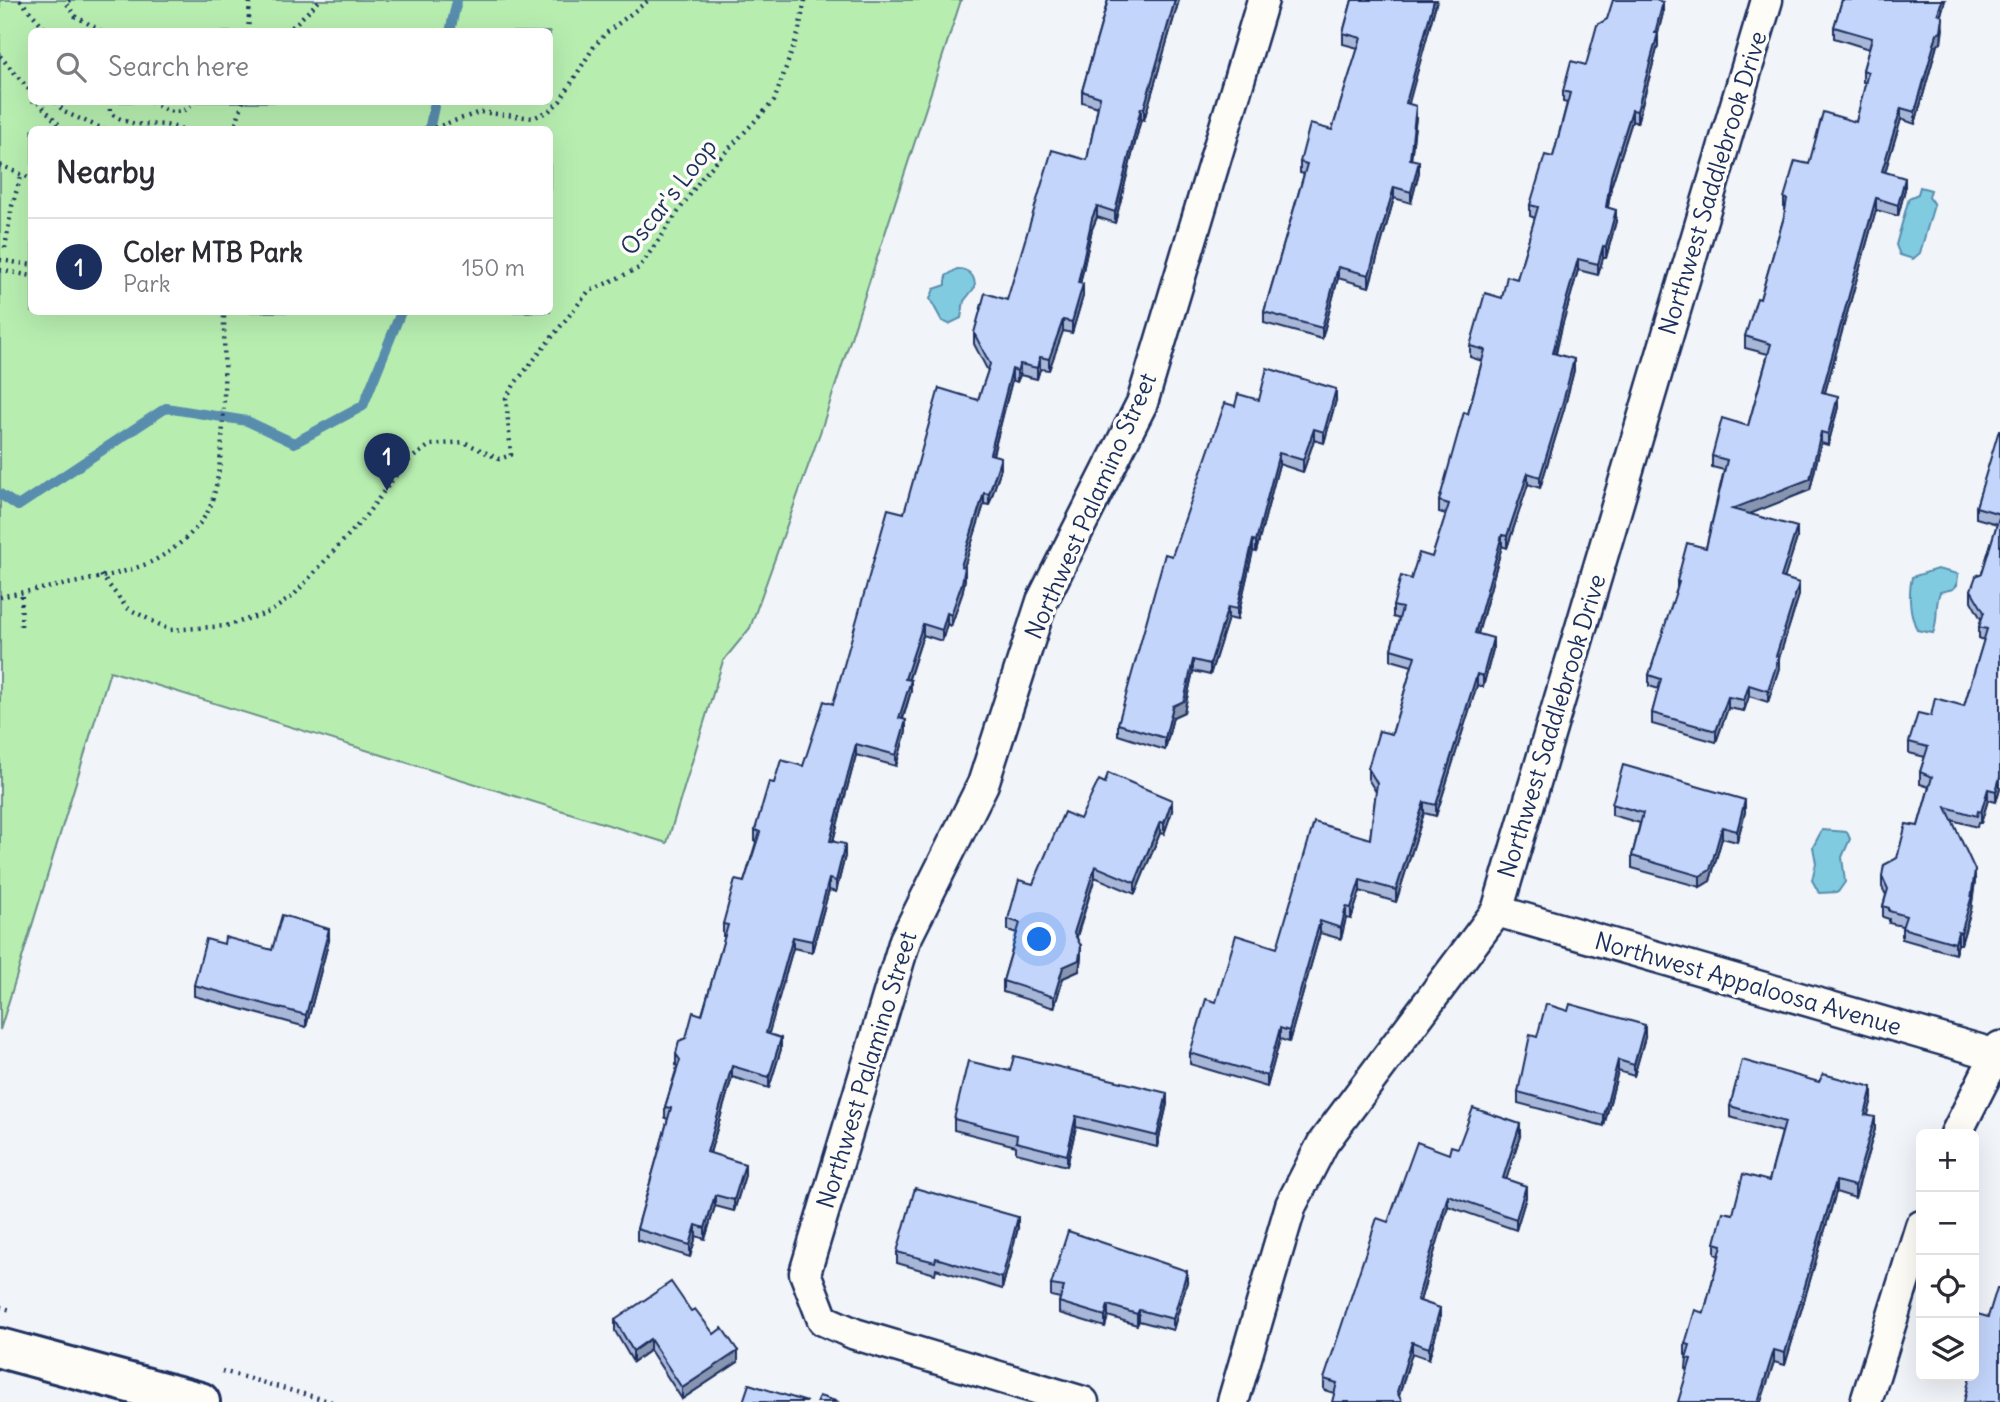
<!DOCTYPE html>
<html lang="en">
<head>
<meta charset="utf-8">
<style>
  body { margin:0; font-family:Delius,sans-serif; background:#f2f2f3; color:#2b2b33 }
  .controls { position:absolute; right:21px; bottom:21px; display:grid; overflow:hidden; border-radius:10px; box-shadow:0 7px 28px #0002 }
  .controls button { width:63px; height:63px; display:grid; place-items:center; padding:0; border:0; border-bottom:2px solid #e1e1e2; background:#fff; color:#2b2b33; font:35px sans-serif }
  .you { position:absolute; left:1040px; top:940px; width:24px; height:24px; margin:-18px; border:5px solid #fff; border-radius:50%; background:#1a73e8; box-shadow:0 0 0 10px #1a73e833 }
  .badge { display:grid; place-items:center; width:46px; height:46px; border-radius:50%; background:#1b2f5e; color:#fff; font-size:23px; font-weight:700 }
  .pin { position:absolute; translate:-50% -58px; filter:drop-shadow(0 2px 4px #0008) }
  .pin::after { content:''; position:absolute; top:37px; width:24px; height:21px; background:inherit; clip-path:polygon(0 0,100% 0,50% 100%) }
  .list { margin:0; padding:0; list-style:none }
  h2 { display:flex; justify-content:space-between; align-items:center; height:91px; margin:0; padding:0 28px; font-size:30px }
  h2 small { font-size:23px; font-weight:400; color:#7c7c81 }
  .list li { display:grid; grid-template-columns:46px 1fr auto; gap:21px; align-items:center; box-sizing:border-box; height:98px; padding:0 28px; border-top:2px solid #e1e1e2 }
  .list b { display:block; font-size:26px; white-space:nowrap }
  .list p { margin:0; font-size:23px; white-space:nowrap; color:#7c7c81 }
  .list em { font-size:23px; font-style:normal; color:#7c7c81 }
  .icon { flex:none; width:38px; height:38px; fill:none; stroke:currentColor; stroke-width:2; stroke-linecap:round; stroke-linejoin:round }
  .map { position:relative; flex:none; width:2000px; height:1402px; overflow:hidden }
  .search { position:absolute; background:#fff; box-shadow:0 7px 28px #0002; left:28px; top:28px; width:525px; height:77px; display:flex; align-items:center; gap:18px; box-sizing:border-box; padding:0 24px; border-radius:10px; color:#7c7c81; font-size:26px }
  .panel { position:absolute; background:#fff; box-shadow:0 7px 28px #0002; left:28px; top:126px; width:525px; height:189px; border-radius:10px }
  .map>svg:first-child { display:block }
  .green { fill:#b7eeb0; stroke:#698e87; stroke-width:2; fill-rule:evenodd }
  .water { fill:#81cbe1; stroke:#588dad; stroke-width:2 }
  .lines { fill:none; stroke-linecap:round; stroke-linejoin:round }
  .stream { stroke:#588dad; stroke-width:10 }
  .minor-casing { stroke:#1b2f5e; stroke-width:35 }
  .tertiary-casing { stroke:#1b2f5e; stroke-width:44 }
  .path { stroke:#1b2f5e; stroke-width:4.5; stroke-dasharray:2 5; stroke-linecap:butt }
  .minor { stroke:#fdfcf7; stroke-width:30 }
  .tertiary { stroke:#fdfcf7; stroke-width:38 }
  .wall { fill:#a8b7d8; stroke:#1b2f5e; stroke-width:2 }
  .shaded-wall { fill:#8895b0; stroke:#1b2f5e; stroke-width:2 }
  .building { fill:#c3d5fb; stroke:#1b2f5e; stroke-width:2 }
  .labels { text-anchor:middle; stroke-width:7; stroke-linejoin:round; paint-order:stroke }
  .street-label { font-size:24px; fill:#1b2f5e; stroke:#fdfcf7 }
</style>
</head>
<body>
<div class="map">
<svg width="2000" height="1402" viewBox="0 0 2000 1402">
  <rect width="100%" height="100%" fill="#f1f4f8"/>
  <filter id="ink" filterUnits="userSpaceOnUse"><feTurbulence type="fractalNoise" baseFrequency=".0143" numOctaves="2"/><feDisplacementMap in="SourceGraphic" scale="14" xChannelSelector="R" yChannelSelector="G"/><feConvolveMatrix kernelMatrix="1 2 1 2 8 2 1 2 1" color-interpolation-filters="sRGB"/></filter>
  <g filter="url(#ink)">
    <path class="green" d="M0,0h961l-140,430 -71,198 -27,33 -56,182 -557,-172 -110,359zM32,32h518v70h-518zM32,130h518v182h-518z"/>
    <g class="water">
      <path d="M1920,187l11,3 -2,7 5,8 -14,48 -7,6 -13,-4 -4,-10 13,-47 9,-4z"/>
      <path d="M957,269c11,0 18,6 18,18l-11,14 -3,17 -12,6 -7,-3 -12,-22 4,-10 12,-4v-9z"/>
      <path d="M1937,569l21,5 -1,11 -4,4 -13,3c-6,15 -1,27 -7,41l-16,-3c-8,-18 -9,-34 -5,-53z"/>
      <path d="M1822,830l25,2 3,7 -8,18 3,25 -7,10 -19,1 -7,-13 4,-17 -3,-16z"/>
    </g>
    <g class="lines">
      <g class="stream">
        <path d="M450,32l7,-32"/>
        <path d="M429,130l6,-28"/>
        <path d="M0,494l18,12 148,-98 81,13 47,22 69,-37 38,-94"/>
      </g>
      <g class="minor-casing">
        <g id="minor">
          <path d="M1497,911l503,145"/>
          <path d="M1956,1134l44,-87"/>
          <path d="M1083,1402l-228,-68 -32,-14 -18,-47 100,-333 78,-156 59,-183 100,-198 121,-403"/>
          <path d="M1233,1402l58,-197 32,-62 174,-232 270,-911"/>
          <path d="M1866,1402l55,-176"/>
        </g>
      </g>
      <g class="tertiary-casing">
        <path id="tertiary" d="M0,1348l200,54"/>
      </g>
      <g class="path">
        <path d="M20,0l28,32"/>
        <path d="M70,0l-4,2 9,14 28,16"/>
        <path d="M248,32l2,-32"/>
        <path d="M287,32l33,-32"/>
        <path d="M0,56l32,37"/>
        <path d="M38,102l26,28"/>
        <path d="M56,102l8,10 42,18"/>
        <path d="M110,102v11c32,21 43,4 72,17"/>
        <path d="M151,102c18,11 28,15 45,0"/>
        <path d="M234,130l9,-28"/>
        <path d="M428,130l52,-18 53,6 16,-7 11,-10 33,-53 13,-15 43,-33"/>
        <path d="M0,165l32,14"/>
        <path d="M5,248l7,-42 9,-30"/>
        <path d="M0,260l32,5"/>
        <path d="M0,270l32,6"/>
        <path d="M101,575l26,33 43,22 56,-4 44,-14 23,-16 71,-78 41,-55 25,-18 34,-3 35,17 12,-4 -5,-57 10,-16 72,-90 51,-24 64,-92 71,-75 24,-67 7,-34"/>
        <path d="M0,597c43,-10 113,-18 151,-35 21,-10 44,-29 56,-49 21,-37 17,-156 17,-201"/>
        <path d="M21,626l1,-34"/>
        <path d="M0,1307l11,3"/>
        <path d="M222,1371l110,31"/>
      </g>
      <use href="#minor" class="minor"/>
      <use href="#tertiary" class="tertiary"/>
    </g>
    <g class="wall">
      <path d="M1108,0h71l-35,120 -3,-1 -26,104 -18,-6 -5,12 -12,55 3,12 -11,37 -9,-2 -14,39 -9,-1 -3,10 -17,-4 -3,7 -5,-2 -19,75 8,13 -12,37 -5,-1 -20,63 1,12 -3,15 -11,32 -4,-2 -5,17 -19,-6 -14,44 2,12 -8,28 3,12 -10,35 -40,-11 -23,86 12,15 -9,36 -7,-2 -17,62 -19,-4 -25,86 13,15 -12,39 -37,-11 -22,76 35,22 -11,36 -19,-5 -10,33 -9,-3 -6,21 -53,-17v-11l31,-110 -3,-1v-11l12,-40 -1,-2v-11l26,-39 23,-79h-2v-12l21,-42 12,-40 -1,-1v-11l19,-47 29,-17 30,-62 71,-191 74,-113 10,-29 -14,-27v-11l33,-33 80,-140 11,-53 -16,-5v-11z"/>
      <path d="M1352,0h85l-29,104 8,13 -5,42 8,13 -8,31 -17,-5 -25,89 -31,-9 -16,61 -58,-16v-11l40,-138 -4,-1v-11l32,-32 26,-82 -15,-4v-11z"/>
      <path d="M1842,0h103l-4,15 2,14 -2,14 -4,2 -22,79 -14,-5 -16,53 20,17 -7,27 -22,-6 -51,182 13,15 -10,38 -7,-2 -11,47 -61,24 48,24 -13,40 15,17 -20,63v10l-11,34 -19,-6 -5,15 -16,-3 -12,34 -64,-18v-11l7,-24 -10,-3v-11l28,-84v-10l29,-33 18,-78 -12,-3v-11l36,-30 20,-72 -23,-6v-12l15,-37 24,-82 1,-7h-1v-12l25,-34 47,-42 10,-39 -3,-1v-12l6,-21 -35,-11v-11z"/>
      <path d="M1663,13l-5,20v12l-21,78 -5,-2 -21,66 -3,20 8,14 -10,37h-3l-5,17 -20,-5 -16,56 -6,28 18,16 -10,39 -24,79 -12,-4 -21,64 -5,-2 -24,88 15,15 -10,38 -6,-2 -41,131 -12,-3 -28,89 -36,-11 -9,28 -5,-1 -5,21 -21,-6 -31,109 -9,-3 -13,48 -77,-23v-11l26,-51 61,-54 93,-109 6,-47 -8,-13v-11l24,-34 20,-68 -21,-6v-11l8,-30 -6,-2v-11l18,-27 21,-22 14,-43 -7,-2v-11l29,-87 14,-53 -12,-4v-11l32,-48 15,-19 18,-61 -5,-2v-11l23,-48 14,-54 -4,-1v-11l23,-26z"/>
      <path d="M1259,400h77l-12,43 -10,-3 -11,32 -24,-8 -23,88 -3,-1 -16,69 -9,-2 -18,57 -17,-4 -9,41 -11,5 -8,33 -47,-15v-11l54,-168 63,-150z"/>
      <path d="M2000,430v358l-4,14 -8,-2 -7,23h-3l-1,4 -25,-7 23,61 -4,29 -10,34h-3l-3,10 -53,-15v-13l-13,-3v-4l-6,-2v-11l3,-11 -4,-8v-11l15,-18 21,-32 11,-39 -9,-3v-12l5,-15 -16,-4v-11l22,-26 33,-10 20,-66 -5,-2v-11l2,-8 -10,-18v-11l11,-17 15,-49 -21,-6v-11z"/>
      <path d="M1612,804l133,8 -8,30 -15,-4 -12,43 -10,6 -68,-19v-12l8,-33 -28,-8z"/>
      <path d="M1172,811l-8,23 -4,-1 -25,61 -40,-17 -18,60 4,20 -2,14 -16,7 -9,30 -51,-16v-11l14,-48 -9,-3v-11l72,-100z"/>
      <path d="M329,940l-23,87 -112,-31v-11l30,-41 48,6z"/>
      <path d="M1537,1037h108l-11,39 -16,-5 -14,55 -86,-23v-11z"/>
      <path d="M1010,1071l157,33 -10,43 -81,-20 -9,39 -51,-13v-7l-62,-16v-11z"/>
      <path d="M1872,1099l-5,17 8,13 -20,69 -19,-6 -51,173 -11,-3 -88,7 1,-13 -2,-1v-11l19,-31 15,-57 -4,-2v-11l18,-29 36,-33 13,-49 -52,-15v-11z"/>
      <path d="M1520,1136l-14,43 20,18 -10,33 -68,-24 -28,95 20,18 -11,40 -17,-6 -13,43 -65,-3 -10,-3v-11l64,-157 61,-68 9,-6z"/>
      <path d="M1018,1228l-16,61 -66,-20 -1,5 -38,-11v-11z"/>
      <path d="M1187,1282l-14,48 -34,-9 -2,4 -29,-9 -3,11 -46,-14v-11l1,-4 -9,-2v-11z"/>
      <path d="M691,1311l23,23 24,28 -56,37 -32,-49 -17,12 -18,-31v-11z"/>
    </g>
    <g class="shaded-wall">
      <path d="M1175,0h4l-35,120v-12z"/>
      <path d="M1434,0h3l-31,114v-11z"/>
      <path d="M1942,0h3l-7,24v-11z"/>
      <path d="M1663,2v11l-8,31v-11z"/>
      <path d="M1943,17l-2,26 -4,2 -22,79v-12l22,-78z"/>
      <path d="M1658,33v12l-21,78v-12z"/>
      <path d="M1416,106v11l-6,53v-11z"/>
      <path d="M1141,108v11l-26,104v-11z"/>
      <path d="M1901,108v11l-19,63v-11z"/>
      <path d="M1632,110v11l-21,66 -5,31v-11l5,-31z"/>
      <path d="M1419,161v11l-8,31v-11z"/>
      <path d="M1905,178v11l-7,27v-11z"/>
      <path d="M1394,187v11l-25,89v-12z"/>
      <path d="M1876,198v12l-54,193v-11z"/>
      <path d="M1097,206v11l-5,12 -14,65v-11l14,-65z"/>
      <path d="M1616,210v11l-10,37v-11z"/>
      <path d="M1603,246v12l-5,17v-11z"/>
      <path d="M1578,259v11l-16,56 -9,38v-11l9,-38z"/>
      <path d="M1338,267v11l-16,61v-11z"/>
      <path d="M1083,284v12l-11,37v-11z"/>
      <path d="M1063,320v11l-14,39v-11z"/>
      <path d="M1040,357v12l-3,10v-11z"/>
      <path d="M1574,359v11l-10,39 -24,79v-11z"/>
      <path d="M1020,364v11l-3,7v-11z"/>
      <path d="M1012,369v11l-22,85v-11z"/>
      <path d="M1336,389v11l-12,43v-11z"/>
      <path d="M1838,396v11l-10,38v-11z"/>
      <path d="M1314,429v11l-11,32v-12z"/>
      <path d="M1821,432v11l-11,47 -78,31v-12z"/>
      <path d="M1279,453v11l-23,88v-11z"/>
      <path d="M1001,457v11l-12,37v-11z"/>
      <path d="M1528,473v11l-21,64v-12z"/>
      <path d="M984,493v11l-23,73v-11z"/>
      <path d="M1797,527v11l-16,51v-12z"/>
      <path d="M1502,535v11l-27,98v-11z"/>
      <path d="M1253,540v11l-16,69v-11z"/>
      <path d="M965,567v12l-3,15 -11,32v-11z"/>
      <path d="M1799,583v12l-20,63v10l-11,34v-11l8,-35z"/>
      <path d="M1228,607v11l-18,57v-11z"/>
      <path d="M947,613v11l-5,17v-11z"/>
      <path d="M923,624v11l-18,55v-11z"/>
      <path d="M1493,638v11l-10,38v-11z"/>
      <path d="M1193,660v11l-9,41 -11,5 -8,33v-12l8,-32z"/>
      <path d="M1477,674v11l-41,131v-11z"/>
      <path d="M911,680v11l-12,38v-11z"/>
      <path d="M1749,685v11l-5,15v-11z"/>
      <path d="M1728,697v11l-12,34v-11z"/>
      <path d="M906,720v11l-10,35v-11z"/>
      <path d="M856,744v11l-26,97v-11z"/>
      <path d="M2000,777v11l-4,14v-11z"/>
      <path d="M1988,789v11l-7,23v-11z"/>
      <path d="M1172,800v11l-8,23v-11z"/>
      <path d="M1745,800v12l-8,30v-11z"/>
      <path d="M1424,802v11l-28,89v-12z"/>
      <path d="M1160,822v11l-25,61v-11z"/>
      <path d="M1722,827v11l-12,43 -10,6v-11z"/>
      <path d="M845,844v12l-9,36v-11z"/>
      <path d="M1095,866v11l-21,67v-11z"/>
      <path d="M1975,870v11l-4,29 -10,34v-11z"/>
      <path d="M829,879v11l-17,62v-11z"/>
      <path d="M1360,880v11l-9,28v-11z"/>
      <path d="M1346,907v11l-5,21v-11z"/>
      <path d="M1320,921v12l-31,109v-11z"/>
      <path d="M329,929v11l-23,87v-12z"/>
      <path d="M1958,932v12l-3,10v-11z"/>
      <path d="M793,937v11l-27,96v-11z"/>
      <path d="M1081,946v11l-2,14 -16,7 -9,30v-11l9,-30z"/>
      <path d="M1645,1025v12l-11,39v-11z"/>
      <path d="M1280,1028v11l-13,48v-11z"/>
      <path d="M781,1038v11l-12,39v-11z"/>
      <path d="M1618,1060v11l-14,55v-11z"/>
      <path d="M732,1066v11l-25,86v-11z"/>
      <path d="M1872,1087v12l-7,28v-12z"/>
      <path d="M1167,1093v11l-10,43v-11z"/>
      <path d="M1076,1116v11l-9,39v-11z"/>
      <path d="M1875,1117v12l-20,69v-12z"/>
      <path d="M1520,1124v12l-17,54v-12z"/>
      <path d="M745,1164v11l-11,36v-11z"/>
      <path d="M1836,1181v11l-51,173v-12z"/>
      <path d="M1526,1186v11l-10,33v-11z"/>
      <path d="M715,1195v11l-10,33v-11z"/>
      <path d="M1448,1195v11l-31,105v-11z"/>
      <path d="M1018,1217v11l-16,61v-11z"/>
      <path d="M696,1225v11l-6,21v-12z"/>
      <path d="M1187,1271v11l-14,48v-11z"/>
      <path d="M1108,1305v11l-3,11v-11z"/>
      <path d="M1440,1308v11l-11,40v-11z"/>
      <path d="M1139,1310v11l-2,4v-11z"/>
      <path d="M650,1339v11l-17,12v-11z"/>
      <path d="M1412,1342v11l-15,49v-10z"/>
      <path d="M1774,1350v12l-13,40h-3z"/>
      <path d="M738,1351v11l-56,37v-11z"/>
    </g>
    <g class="building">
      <path d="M1108,0h67l-31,108h-3l-26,104 -18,-6 -5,12 -14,65 5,1 -11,38 -9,-2 -14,39 -9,-2 -3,11 -17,-4 -3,7 -5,-2 -22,85 11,3 -12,37 -5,-1 -23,73 4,1 -3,16 -11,32 -4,-2 -5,17 -19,-6 -18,55 6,1 -12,38 7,2 -10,35 -40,-11 -26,97 15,3 -9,37 -7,-2 -17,62 -19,-4 -27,96 15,5 -12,39 -37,-11 -25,86 38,12 -11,36 -19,-5 -10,33 -9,-3 -6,20 -53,-16 34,-121 -6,-1 15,-47 -4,-6 3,-13 7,-3 7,-26 9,3 26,-90 -5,-1 12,-44 9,2 16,-50 -5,-2 14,-48 5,1 7,-23 22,6 21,-65 9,3 55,-195 16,4 35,-125 39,12 12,-36 -16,-31 11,-40 22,7 45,-150 35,10 13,-63 -18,-6z"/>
      <path d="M1352,0h82l-28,103 10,3 -6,53 9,2 -8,31 -17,-5 -25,88 -31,-8 -16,61 -58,-16 43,-148 -7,-2 10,-38 22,6 29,-92 -18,-5z"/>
      <path d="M1613,0h43l7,2 -8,31h3l-21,78 -5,-1 -21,66 -5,31 10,3 -10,37 -3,-1 -5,18 -20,-5 -16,56 -9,38 21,6 -10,39 -24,79 -12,-4 -21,63 -5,-1 -27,98 18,5 -10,38 -6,-2 -41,131 -12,-3 -28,88 -36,-10 -9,28 -5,-1 -5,21 -21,-7 -31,110 -9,-3 -13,48 -77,-23 16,-54 10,3 20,-67 41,13 37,-126 56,17 7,-56 -9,-15 11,-37 13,3 23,-78 -24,-7 11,-41 -9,-2 8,-30 10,3 8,-26 13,4 17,-53 -10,-3 25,-89 4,2 17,-64 -15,-4 15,-53 17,5 5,-22 10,3 21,-72 -8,-2 15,-50 8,2 17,-64 -7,-2 8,-30 15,4 11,-40 10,-6z"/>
      <path d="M1842,0h100l-4,13 5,4 -2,15 -4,2 -22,78 -14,-4 -19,63 23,7 -7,27 -22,-7 -54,194 16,4 -10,38 -7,-2 -11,47 -78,30 65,18 -16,50 18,6 -23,73 3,1 -11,34 -19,-6 -5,15 -16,-3 -12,34 -64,-18 9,-34 -12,-4 30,-93 -2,-1 10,-38 19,5 21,-88 -15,-4 10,-38 26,8 23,-82 -26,-8 12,-38 3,1 24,-82 3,-18 -3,-1 11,-37 14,3 14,-52 33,10 12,-50 -5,-2 9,-32 -38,-11z"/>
      <path d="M1267,368l69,21 -12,43 -10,-3 -11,31 -24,-7 -23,88 -3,-1 -16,69 -9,-2 -18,57 -17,-4 -9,41 -11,5 -8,32 -47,-14 47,-170 7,2 53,-153 10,3 3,-12 21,6z"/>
      <path d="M1999,430h1v347l-4,14 -8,-2 -7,23 -3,-1 -1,5 -31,-9 29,63 -4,29 -10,34 -3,-1 -3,11 -53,-15 4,-12 -17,-5v-3l-6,-2 5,-17 -6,-13 2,-11 13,-7 9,-34 12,2 14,-49 -12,-5 8,-25 -19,-5 9,-29 13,3 4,-18 29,8 23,-77 -8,-2 5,-15 -13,-22 5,-14 6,-3 18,-59 -24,-7z"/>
      <path d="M1623,765l122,35 -8,31 -15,-4 -12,43 -10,6 -68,-20 11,-43 -31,-9z"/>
      <path d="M1108,773l64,27 -8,23 -4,-1 -25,61 -40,-17 -21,67 7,13 -2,14 -16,7 -9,30 -51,-16 17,-58 -12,-4 11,-39 14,4 31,-72 16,7 19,-39 6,3z"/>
      <path d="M282,915l47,14 -23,86 -112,-30 12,-46 18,5 1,-7 47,13z"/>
      <path d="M1546,1004l22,7 2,-7 75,21 -11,40 -16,-5 -14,55 -86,-23 12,-57 7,2z"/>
      <path d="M1014,1056l153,37 -10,43 -81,-20 -9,39 -51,-13 1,-7 -63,-16 14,-58 42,10z"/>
      <path d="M1742,1060l77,22 4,-8 49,13 -7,28 10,2 -20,69 -19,-5 -51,172 -11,-3 -16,52h-80l13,-43 -5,-1 4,-13 -5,-1 10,-34 9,3 18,-68 -7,-2 8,-31 10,2 10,-40 26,7 16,-59 -55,-16z"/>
      <path d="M1473,1108l47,16 -17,54 23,8 -10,33 -68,-24 -31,105 23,8 -11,40 -17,-6 -15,50 5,10h-70l5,-19 -13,-4 53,-161 11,4 29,-80 32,12 2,-8 7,2z"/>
      <path d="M915,1188l103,29 -16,61 -66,-20 -1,4 -38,-10z"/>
      <path d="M1068,1231l119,40 -14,48 -34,-9 -2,4 -29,-9 -3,11 -46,-14 5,-15 -13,-2z"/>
      <path d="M671,1282l20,29 4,-2 19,25 8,-6 16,23 -56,37 -32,-49 -17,12 -18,-31z"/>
      <path d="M1997,1288h3v114h-36l6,-26h4v-63l14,4z"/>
      <path d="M749,1384l58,18h-64z"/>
      <path d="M819,1396l20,6h-22z"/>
    </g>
  </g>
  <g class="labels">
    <g class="street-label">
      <text transform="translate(1713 183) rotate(-73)" y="8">Northwest Saddlebrook Drive</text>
      <text transform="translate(669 197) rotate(-52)" y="8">Oscar's Loop</text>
      <text transform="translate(1091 506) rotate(-66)" y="8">Northwest Palamino Street</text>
      <text transform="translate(1552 726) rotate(-73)" y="8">Northwest Saddlebrook Drive</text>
      <text transform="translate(1748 984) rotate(16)" y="8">Northwest Appaloosa Avenue</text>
      <text transform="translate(867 1070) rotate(-73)" y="8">Northwest Palamino Street</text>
    </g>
  </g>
</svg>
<div class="controls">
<button>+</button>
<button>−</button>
<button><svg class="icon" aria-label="locate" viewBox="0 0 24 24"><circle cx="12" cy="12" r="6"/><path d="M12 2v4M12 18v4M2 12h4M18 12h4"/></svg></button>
<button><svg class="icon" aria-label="layers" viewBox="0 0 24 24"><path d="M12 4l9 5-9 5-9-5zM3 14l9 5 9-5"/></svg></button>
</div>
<div class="you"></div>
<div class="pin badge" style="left:387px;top:491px">1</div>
<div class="search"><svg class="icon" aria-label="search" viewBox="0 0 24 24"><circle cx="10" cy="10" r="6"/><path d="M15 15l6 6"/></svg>Search here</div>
<section class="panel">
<h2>Nearby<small></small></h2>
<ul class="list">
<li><span class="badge">1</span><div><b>Coler MTB Park</b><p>Park</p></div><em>150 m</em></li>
</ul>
</section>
</div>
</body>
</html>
